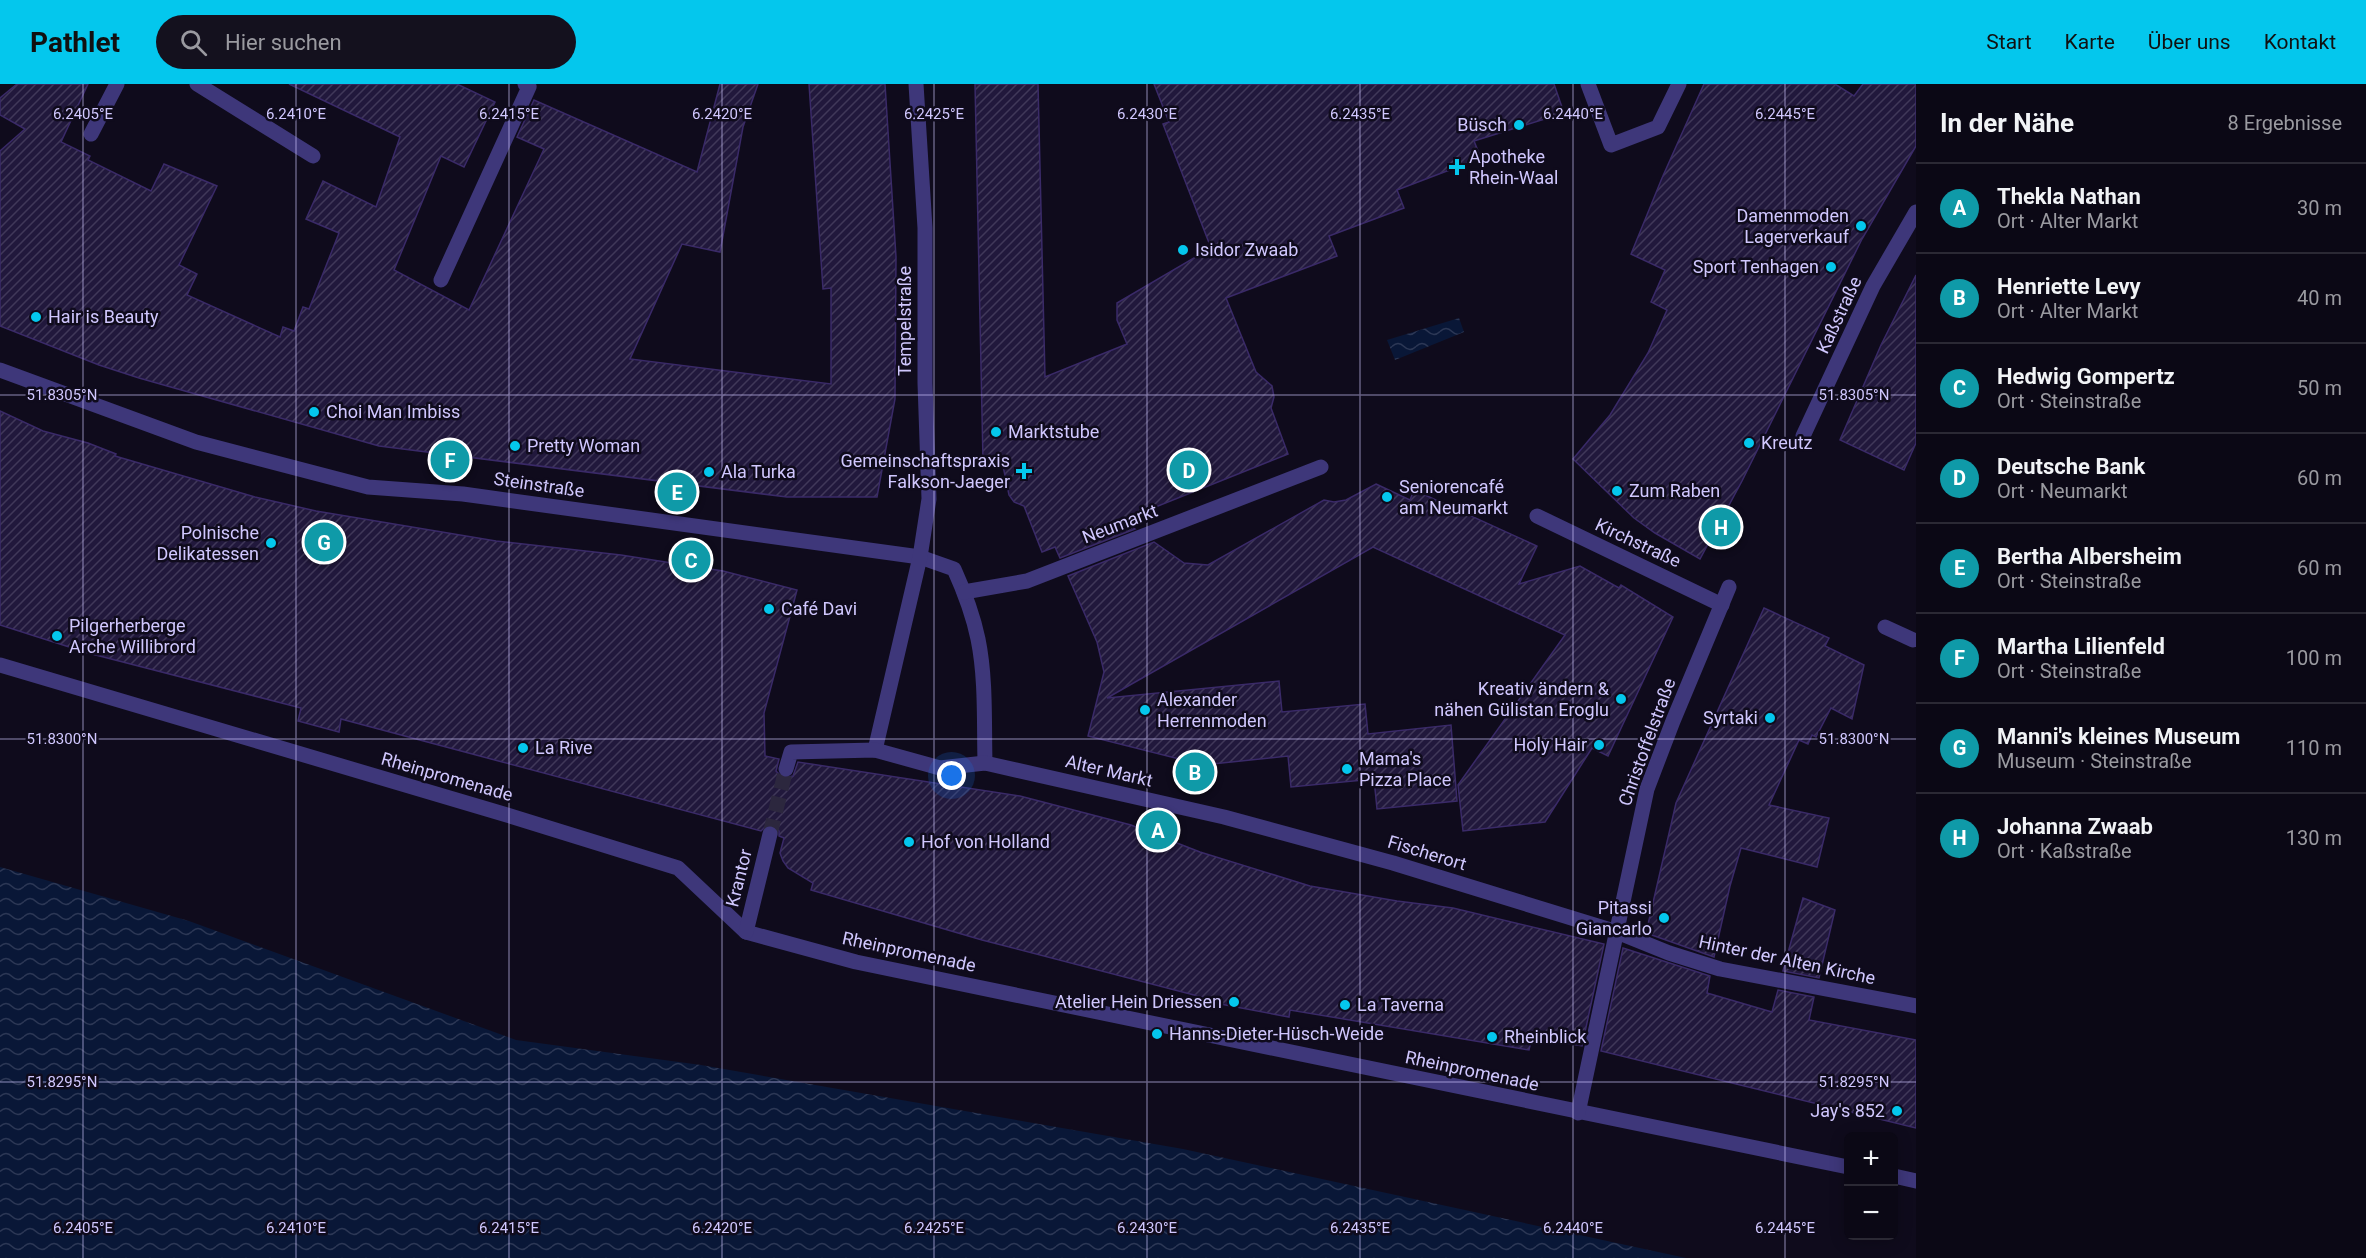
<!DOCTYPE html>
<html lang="de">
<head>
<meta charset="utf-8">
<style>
  body { margin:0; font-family:Roboto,sans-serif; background:#14111e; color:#f1f3f6 }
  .controls { position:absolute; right:18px; bottom:18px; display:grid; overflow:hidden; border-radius:9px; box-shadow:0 3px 15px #0003 }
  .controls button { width:54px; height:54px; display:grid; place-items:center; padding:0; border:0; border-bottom:2px solid #2b2934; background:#0b0815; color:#f1f3f6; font:30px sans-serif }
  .you { position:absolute; left:952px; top:692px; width:21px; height:21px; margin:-15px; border:4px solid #fff; border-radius:50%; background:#1a73e8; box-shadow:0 0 0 9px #1a73e833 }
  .badge { display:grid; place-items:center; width:39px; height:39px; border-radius:50%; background:#04c7ed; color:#fff; font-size:20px; font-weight:700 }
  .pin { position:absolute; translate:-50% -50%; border:3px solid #fff; box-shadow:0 2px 6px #0006 }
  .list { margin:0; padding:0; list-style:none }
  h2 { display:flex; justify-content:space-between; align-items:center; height:78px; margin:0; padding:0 24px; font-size:26px }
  h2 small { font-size:20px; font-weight:400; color:#9a9aa0 }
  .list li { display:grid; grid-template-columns:39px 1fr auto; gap:18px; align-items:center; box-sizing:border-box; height:90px; padding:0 24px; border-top:2px solid #2b2934 }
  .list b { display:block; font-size:22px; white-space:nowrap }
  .list p { margin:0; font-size:20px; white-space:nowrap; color:#9a9aa0 }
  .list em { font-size:20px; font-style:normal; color:#9a9aa0 }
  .icon { flex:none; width:33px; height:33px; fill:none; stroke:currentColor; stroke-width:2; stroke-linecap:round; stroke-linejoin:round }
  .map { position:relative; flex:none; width:1916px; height:1174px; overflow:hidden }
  header { display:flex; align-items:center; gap:36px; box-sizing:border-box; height:84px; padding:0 30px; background:#04c7ed; color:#111 }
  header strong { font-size:28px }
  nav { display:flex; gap:33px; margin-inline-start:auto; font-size:21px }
  .search { width:420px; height:54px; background:#14111e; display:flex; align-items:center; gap:15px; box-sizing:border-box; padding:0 21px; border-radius:33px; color:#9a9aa0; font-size:22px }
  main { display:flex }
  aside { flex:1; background:#0b0815 }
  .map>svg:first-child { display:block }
  .water { fill:url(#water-waves) }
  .building { fill:url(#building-hatch); stroke:#3a2a68; stroke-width:1.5 }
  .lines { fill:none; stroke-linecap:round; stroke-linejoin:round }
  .street-tunnel { stroke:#2c273e; stroke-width:15; stroke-dasharray:15 8; stroke-linecap:butt }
  .lane { stroke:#3e377a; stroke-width:15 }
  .street { stroke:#3e377a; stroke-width:15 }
  .ticks { fill:none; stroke:#d0c7fe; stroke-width:1.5; stroke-opacity:0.45 }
  .poi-dot { fill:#04c7ed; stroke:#0f0b1c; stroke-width:2 }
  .labels { text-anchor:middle; stroke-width:5; stroke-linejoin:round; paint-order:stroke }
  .poi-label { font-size:18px; fill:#d0c7fe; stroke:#0f0b1c; text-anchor:start }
  .street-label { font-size:18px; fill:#d0c7fe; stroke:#0f0b1c }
  .ticks-label { font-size:15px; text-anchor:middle; fill:#d0c7fe; stroke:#0f0b1c; stroke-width:5; stroke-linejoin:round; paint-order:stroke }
</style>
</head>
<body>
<header>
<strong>Pathlet</strong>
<div class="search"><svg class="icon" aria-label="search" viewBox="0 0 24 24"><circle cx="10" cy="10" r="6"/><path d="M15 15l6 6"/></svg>Hier suchen</div>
<nav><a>Start</a><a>Karte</a><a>Über uns</a><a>Kontakt</a></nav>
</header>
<main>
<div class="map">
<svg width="1916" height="1174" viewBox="0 0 1916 1174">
  <defs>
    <pattern id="water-waves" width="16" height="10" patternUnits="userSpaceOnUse" patternTransform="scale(1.5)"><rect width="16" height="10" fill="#091737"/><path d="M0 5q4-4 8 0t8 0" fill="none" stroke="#2c3755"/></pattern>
    <pattern id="building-hatch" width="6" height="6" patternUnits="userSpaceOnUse" patternTransform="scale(1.5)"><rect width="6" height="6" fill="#21183c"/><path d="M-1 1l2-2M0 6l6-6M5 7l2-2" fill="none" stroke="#403859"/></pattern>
  </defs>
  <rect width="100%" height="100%" fill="#0f0b1c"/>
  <g class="water">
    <path d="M1459,234l5,14 -69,28 -8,-20z"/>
    <path d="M0,783l189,54 327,119 185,25 482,84 503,109h-1686z"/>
  </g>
  <g class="building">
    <path d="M17,0h71l-27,58 29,14 -2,4 63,31 13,-27 53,22 -38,79 18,9 -10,21 93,42 3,-10 11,4 9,-24 6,2 30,-76 -33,-14 17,-38 53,26 24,-70 -111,-53h168l38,18 -31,65 -23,-11 -47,114 75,40 75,-161 -27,-12 17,-37 163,72 23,-88h38l-15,43 -23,125 -38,-8 -52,115 201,25v-96l-8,1 -14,-205h76l11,173 -1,142 -18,98h-90l-408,-51 -240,-68 -40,-13 -99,-39v-175l25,-22 -25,-14v-17z"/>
    <path d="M975,0h63l7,293 82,-33 -10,-24v-17l94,-55 -48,-124 6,-2 -15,-38h400l10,29 -90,28 7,17 -84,32 7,18 -75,28 8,20 -111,42 30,74 16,14 2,11 -3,11 17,46 -165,66 12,9 -75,29 -5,-11 -13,5 -18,-46 -10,-4 -5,-7 -7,-34h-19z"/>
    <path d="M1704,0h131l19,12 9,-12h53v62l-54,93 -120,242 -42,78 -45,-26 -21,-15 -61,-59 37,-44 38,-62 19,-43 -16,-8 14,-32 -34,-16 31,-76z"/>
    <path d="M1916,191v168l-12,27 -64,-30 41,-95z"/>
    <path d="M0,327l43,20 45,12 28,11 -1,2 140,41 61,14 180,30 125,14 102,16 74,19 -33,123 1,43 14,3 -3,12 7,7 10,-2 5,-14 222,34 111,29 69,27 110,34 87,15 56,7 151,36 -22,102 -50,-9 -3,13 -239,-40 -1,7 -69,-13 1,-2 -239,-62 -171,-50 2,-7 -25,-15 -5,-7 -3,-8 4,-15 -5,-2v-5l-6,-6h-6l-6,6 -420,-112 -2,13 -41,-11 3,-13 -213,-55 -88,-28z"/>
    <path d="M1376,400l34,16 4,-10 123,56 -18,38 61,-18 39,22 2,-3 52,32 -65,139 -16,-8 -47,74 -82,9 -5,-46 107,-150 -192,-88 -266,151 172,-17 3,31 83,-8 3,30 83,-9 6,76 -80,8 -3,-30 -83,8 -3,-31 -85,9 -115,-29 16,-64 -7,-30 -29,-66 86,-34 30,21 24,2 116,-65 10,2 12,-2z"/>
    <path d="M1764,524l65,30 -4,8 39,19 -12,54 -21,-11 -15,29 -4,-2 -4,9 -9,-4 -30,65 60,13 -12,49 -76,-19 -11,38 -16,71 -68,-24 30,-130z"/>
    <path d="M1803,814l32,12 -16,68 -36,-7z"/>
    <path d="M1623,864l87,28 -3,17 65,19 6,-22 36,7 -5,23 107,20v88l-315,-77z"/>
  </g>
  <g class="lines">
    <path class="street-tunnel" d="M770,750l16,-65"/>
    <g class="lane">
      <path d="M197,0l116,72"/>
      <path d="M1588,0l23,61 47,-18 21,-43"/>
      <path d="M91,50l26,-50"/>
    </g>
    <g class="street">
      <path d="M441,196l88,-193 -4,-3"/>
      <path d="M0,286l196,72 172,45 95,7 457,63 34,12c10,22 19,46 24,70 8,39 6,83 7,124"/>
      <path d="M1803,352l70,-150 43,-74"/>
      <path d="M1537,432l185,89"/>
      <path d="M964,508l63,-11 294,-114"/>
      <path d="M1885,543l28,13"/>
      <path d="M0,581l507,150 171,53 68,64 110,30 992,205"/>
      <path d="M875,666l45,-193 9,-58 -4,-116v-155l-9,-144"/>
      <path d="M786,685l5,-17 84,-2 65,18 45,-5 239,54 169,46 224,69 52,21 51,16 196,37"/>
      <path d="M746,848l24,-98"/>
      <path d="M1578,1029l69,-324 26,-68 56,-134"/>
      <path d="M1894,1092l22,5"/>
    </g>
  </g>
  <path class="ticks" d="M83,0v1174M296,0v1174M509,0v1174M722,0v1174M934,0v1174M1147,0v1174M1360,0v1174M1573,0v1174M1785,0v1174M0,311h1916M0,655h1916M0,998h1916"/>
  <g class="poi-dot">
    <circle cx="1519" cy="41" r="6"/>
    <path d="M1454 74h6v6h6v6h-6v6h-6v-6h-6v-6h6z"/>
    <circle cx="1861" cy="142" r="6"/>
    <circle cx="1183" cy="166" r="6"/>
    <circle cx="1831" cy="183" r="6"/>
    <circle cx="36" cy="233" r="6"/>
    <circle cx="314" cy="328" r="6"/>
    <circle cx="996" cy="348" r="6"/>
    <circle cx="1749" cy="359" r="6"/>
    <circle cx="515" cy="362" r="6"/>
    <path d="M1021 378h6v6h6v6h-6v6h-6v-6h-6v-6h6z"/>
    <circle cx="709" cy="388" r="6"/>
    <circle cx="1617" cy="407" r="6"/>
    <circle cx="1387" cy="413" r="6"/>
    <circle cx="271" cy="459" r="6"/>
    <circle cx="769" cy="525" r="6"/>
    <circle cx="57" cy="552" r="6"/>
    <circle cx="1621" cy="615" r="6"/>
    <circle cx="1145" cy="626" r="6"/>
    <circle cx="1770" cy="634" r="6"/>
    <circle cx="1599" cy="661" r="6"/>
    <circle cx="523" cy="664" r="6"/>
    <circle cx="1347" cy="685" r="6"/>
    <circle cx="909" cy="758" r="6"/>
    <circle cx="1664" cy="834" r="6"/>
    <circle cx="1234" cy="918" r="6"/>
    <circle cx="1345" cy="921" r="6"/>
    <circle cx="1157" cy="950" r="6"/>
    <circle cx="1492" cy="953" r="6"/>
    <circle cx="1897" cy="1027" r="6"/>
  </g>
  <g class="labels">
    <g class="poi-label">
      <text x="1507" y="47" text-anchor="end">Büsch</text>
      <text x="1469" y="79">Apotheke<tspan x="1469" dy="21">Rhein-Waal</tspan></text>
      <text x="1849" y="138" text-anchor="end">Damenmoden<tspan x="1849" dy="21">Lagerverkauf</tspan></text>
      <text x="1195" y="172">Isidor Zwaab</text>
      <text x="1819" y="189" text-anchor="end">Sport Tenhagen</text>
      <text x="48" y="239">Hair is Beauty</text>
      <text x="326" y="334">Choi Man Imbiss</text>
      <text x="1008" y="354">Marktstube</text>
      <text x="1761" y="365">Kreutz</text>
      <text x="527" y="368">Pretty Woman</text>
      <text x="1010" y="383" text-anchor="end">Gemeinschaftspraxis<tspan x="1010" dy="21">Falkson-Jaeger</tspan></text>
      <text x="721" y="394">Ala Turka</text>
      <text x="1399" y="409">Seniorencafé<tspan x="1399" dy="21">am Neumarkt</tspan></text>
      <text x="1629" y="413">Zum Raben</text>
      <text x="259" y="455" text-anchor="end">Polnische<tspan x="259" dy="21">Delikatessen</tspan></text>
      <text x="781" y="531">Café Davi</text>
      <text x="69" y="548">Pilgerherberge<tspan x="69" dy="21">Arche Willibrord</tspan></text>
      <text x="1609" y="611" text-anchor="end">Kreativ ändern &amp;<tspan x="1609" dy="21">nähen Gülistan Eroglu</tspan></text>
      <text x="1157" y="622">Alexander<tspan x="1157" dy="21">Herrenmoden</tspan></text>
      <text x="1758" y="640" text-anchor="end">Syrtaki</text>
      <text x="1587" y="667" text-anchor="end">Holy Hair</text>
      <text x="535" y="670">La Rive</text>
      <text x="1359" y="681">Mama's<tspan x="1359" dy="21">Pizza Place</tspan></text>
      <text x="921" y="764">Hof von Holland</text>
      <text x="1652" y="830" text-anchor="end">Pitassi<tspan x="1652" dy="21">Giancarlo</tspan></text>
      <text x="1222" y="924" text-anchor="end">Atelier Hein Driessen</text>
      <text x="1357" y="927">La Taverna</text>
      <text x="1169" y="956">Hanns-Dieter-Hüsch-Weide</text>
      <text x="1504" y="959">Rheinblick</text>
      <text x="1885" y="1033" text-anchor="end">Jay's 852</text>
    </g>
    <g class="street-label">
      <text transform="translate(1839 231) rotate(-65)" y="6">Kaßstraße</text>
      <text transform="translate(905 237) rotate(-90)" y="6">Tempelstraße</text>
      <text transform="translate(539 401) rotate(8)" y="6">Steinstraße</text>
      <text transform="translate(1120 440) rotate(-21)" y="6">Neumarkt</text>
      <text transform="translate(1638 459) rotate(25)" y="6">Kirchstraße</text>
      <text transform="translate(1647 658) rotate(-70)" y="6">Christoffelstraße</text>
      <text transform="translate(1109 687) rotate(13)" y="6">Alter Markt</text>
      <text transform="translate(447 693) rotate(16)" y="6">Rheinpromenade</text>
      <text transform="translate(1427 769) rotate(17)" y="6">Fischerort</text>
      <text transform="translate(739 794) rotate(-76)" y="6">Krantor</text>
      <text transform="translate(909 868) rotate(12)" y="6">Rheinpromenade</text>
      <text transform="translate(1787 876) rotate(12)" y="6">Hinter der Alten Kirche</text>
      <text transform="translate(1472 987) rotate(12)" y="6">Rheinpromenade</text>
    </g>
  </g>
  <g class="ticks-label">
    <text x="83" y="35">6.2405°E</text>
    <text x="296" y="35">6.2410°E</text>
    <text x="509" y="35">6.2415°E</text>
    <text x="722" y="35">6.2420°E</text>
    <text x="934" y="35">6.2425°E</text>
    <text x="1147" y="35">6.2430°E</text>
    <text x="1360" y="35">6.2435°E</text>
    <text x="1573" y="35">6.2440°E</text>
    <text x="1785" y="35">6.2445°E</text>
    <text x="62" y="316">51.8305°N</text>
    <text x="1854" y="316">51.8305°N</text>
    <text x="62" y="660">51.8300°N</text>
    <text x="1854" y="660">51.8300°N</text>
    <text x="62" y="1003">51.8295°N</text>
    <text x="1854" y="1003">51.8295°N</text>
    <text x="83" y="1149">6.2405°E</text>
    <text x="296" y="1149">6.2410°E</text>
    <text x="509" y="1149">6.2415°E</text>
    <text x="722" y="1149">6.2420°E</text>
    <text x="934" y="1149">6.2425°E</text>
    <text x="1147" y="1149">6.2430°E</text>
    <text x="1360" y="1149">6.2435°E</text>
    <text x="1573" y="1149">6.2440°E</text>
    <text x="1785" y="1149">6.2445°E</text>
  </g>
</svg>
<div class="controls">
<button>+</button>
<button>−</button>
</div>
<div class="you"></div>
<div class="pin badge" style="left:1158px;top:746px;background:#0f9aa8">A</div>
<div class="pin badge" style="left:1195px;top:688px;background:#0f9aa8">B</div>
<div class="pin badge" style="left:691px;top:476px;background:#0f9aa8">C</div>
<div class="pin badge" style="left:1189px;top:386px;background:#0f9aa8">D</div>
<div class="pin badge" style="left:677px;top:408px;background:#0f9aa8">E</div>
<div class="pin badge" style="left:450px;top:376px;background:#0f9aa8">F</div>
<div class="pin badge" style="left:324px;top:458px;background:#0f9aa8">G</div>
<div class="pin badge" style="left:1721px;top:443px;background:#0f9aa8">H</div>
</div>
<aside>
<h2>In der Nähe<small>8 Ergebnisse</small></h2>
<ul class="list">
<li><span class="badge" style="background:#0f9aa8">A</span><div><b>Thekla Nathan</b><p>Ort · Alter Markt</p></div><em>30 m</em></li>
<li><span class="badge" style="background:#0f9aa8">B</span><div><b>Henriette Levy</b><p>Ort · Alter Markt</p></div><em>40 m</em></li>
<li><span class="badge" style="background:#0f9aa8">C</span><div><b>Hedwig Gompertz</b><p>Ort · Steinstraße</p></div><em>50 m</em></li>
<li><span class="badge" style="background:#0f9aa8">D</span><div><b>Deutsche Bank</b><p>Ort · Neumarkt</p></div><em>60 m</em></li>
<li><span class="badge" style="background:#0f9aa8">E</span><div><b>Bertha Albersheim</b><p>Ort · Steinstraße</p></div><em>60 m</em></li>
<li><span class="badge" style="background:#0f9aa8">F</span><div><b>Martha Lilienfeld</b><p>Ort · Steinstraße</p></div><em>100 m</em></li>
<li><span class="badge" style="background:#0f9aa8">G</span><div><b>Manni's kleines Museum</b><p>Museum · Steinstraße</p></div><em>110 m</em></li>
<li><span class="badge" style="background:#0f9aa8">H</span><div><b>Johanna Zwaab</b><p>Ort · Kaßstraße</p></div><em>130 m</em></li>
</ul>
</aside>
</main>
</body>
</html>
